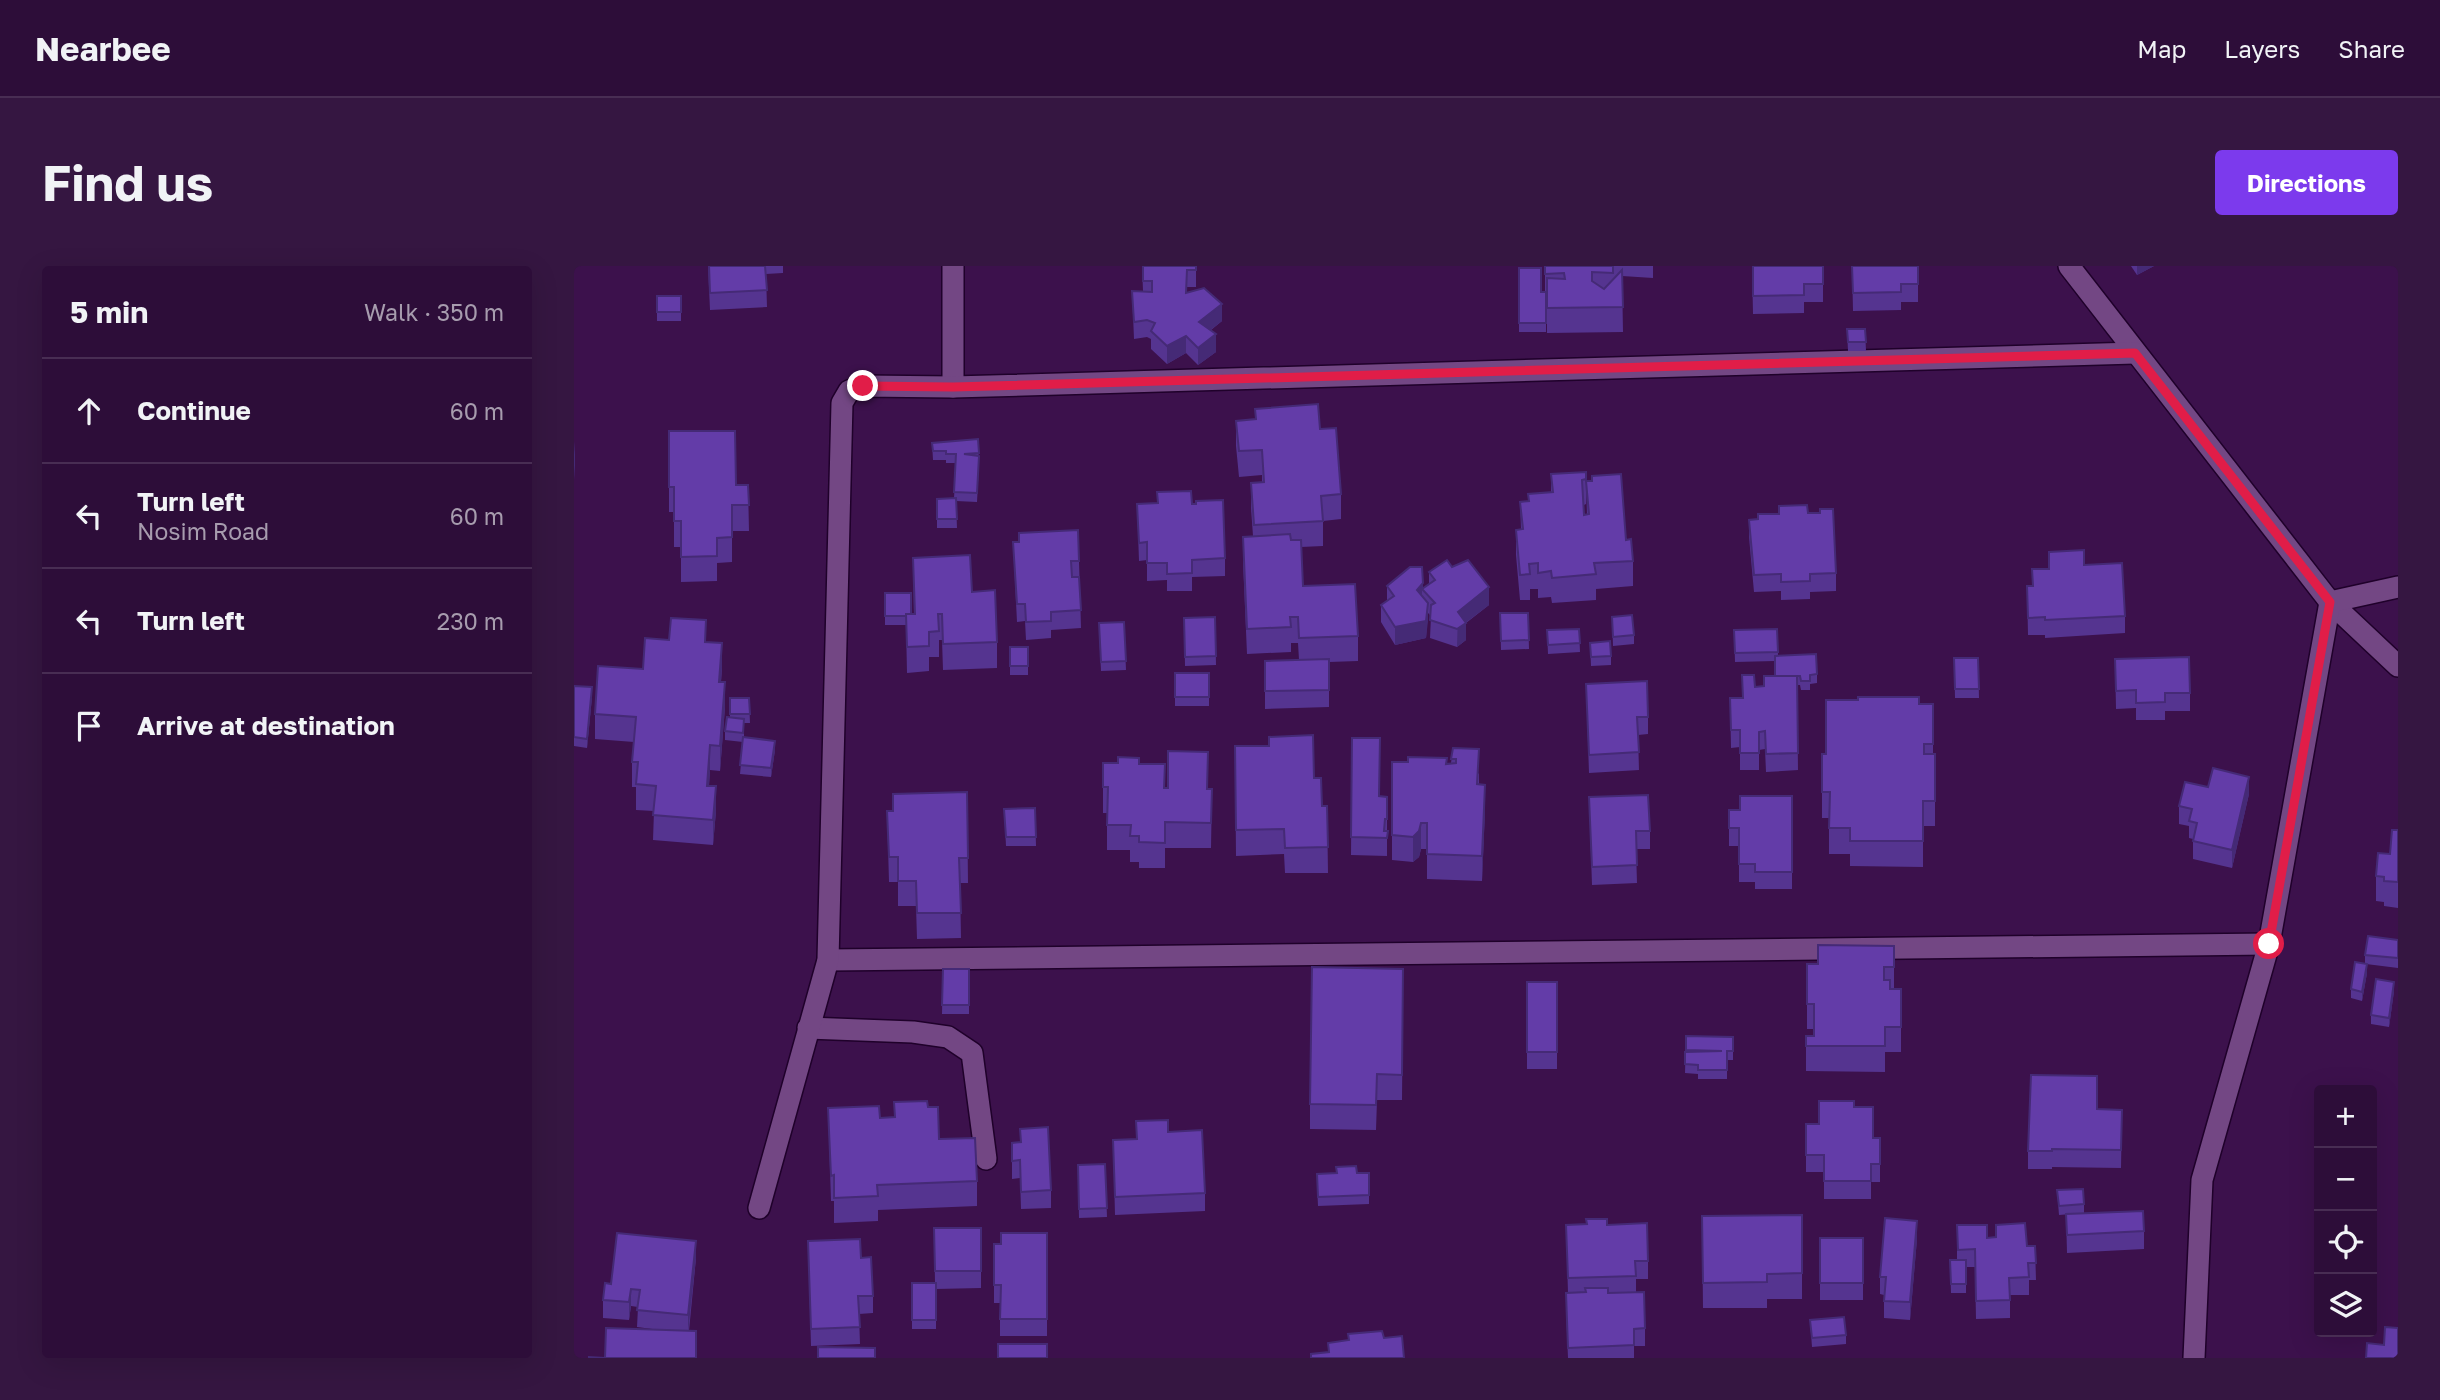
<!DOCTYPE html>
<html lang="en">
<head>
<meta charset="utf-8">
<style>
  body { margin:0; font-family:"Golos Text",sans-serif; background:#351641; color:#f1f3f6 }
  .controls { position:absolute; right:21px; bottom:21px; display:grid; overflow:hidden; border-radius:7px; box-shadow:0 7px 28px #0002 }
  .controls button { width:63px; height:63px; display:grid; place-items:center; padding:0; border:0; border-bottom:2px solid #482d53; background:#2d0d39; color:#f1f3f6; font:35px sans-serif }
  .stop { position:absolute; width:21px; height:21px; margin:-16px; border:5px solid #e11d48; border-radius:50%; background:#fff }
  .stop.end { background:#e11d48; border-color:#fff; box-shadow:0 2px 7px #0008 }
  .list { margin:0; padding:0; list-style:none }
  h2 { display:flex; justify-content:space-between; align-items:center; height:91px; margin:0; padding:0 28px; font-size:30px }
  h2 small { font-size:23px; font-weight:400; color:#a79cae }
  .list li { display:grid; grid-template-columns:46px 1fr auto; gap:21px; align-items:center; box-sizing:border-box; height:105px; padding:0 28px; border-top:2px solid #482d53 }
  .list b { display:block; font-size:26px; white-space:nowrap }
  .list p { margin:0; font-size:23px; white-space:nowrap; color:#a79cae }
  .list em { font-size:23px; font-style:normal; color:#a79cae }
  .icon { flex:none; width:38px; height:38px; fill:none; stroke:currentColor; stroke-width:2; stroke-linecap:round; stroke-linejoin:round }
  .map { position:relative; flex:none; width:1824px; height:1092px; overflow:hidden; border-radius:7px }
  header { display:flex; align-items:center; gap:42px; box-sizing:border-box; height:98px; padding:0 35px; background:#2d0d39; border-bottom:2px solid #482d53 }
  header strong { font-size:33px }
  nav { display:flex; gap:38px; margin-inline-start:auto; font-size:24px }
  .intro { display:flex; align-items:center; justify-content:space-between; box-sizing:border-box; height:168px; padding:0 42px }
  h1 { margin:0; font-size:49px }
  .button { padding:18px 32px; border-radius:7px; background:#7c3aed; color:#fff; font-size:24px; font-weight:700 }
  main { display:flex; gap:42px; padding:0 42px }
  aside { flex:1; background:#2d0d39; border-radius:7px; box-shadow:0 7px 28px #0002 }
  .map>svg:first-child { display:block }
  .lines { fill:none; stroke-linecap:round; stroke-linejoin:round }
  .street-casing { stroke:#1f012a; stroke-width:24 }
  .street { stroke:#734784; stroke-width:21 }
  .wall { fill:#553490 }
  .shaded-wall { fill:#452a76 }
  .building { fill:#633ca8; stroke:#452a76; stroke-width:2 }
  .route { stroke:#e11d48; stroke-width:9 }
</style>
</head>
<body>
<header>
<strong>Nearbee</strong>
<nav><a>Map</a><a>Layers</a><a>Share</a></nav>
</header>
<div class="intro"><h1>Find us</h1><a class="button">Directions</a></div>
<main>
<aside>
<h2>5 min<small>Walk · 350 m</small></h2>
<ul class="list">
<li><svg class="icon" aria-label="ahead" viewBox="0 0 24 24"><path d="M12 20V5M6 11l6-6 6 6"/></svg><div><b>Continue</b></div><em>60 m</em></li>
<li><svg class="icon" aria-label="left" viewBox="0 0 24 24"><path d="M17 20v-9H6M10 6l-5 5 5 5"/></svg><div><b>Turn left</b><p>Nosim Road</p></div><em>60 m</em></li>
<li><svg class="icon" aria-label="left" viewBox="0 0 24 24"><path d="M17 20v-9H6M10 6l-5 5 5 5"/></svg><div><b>Turn left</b></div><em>230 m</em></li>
<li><svg class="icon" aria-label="arrive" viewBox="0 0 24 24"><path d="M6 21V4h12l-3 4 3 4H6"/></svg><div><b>Arrive at destination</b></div></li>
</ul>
</aside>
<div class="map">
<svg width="1824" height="1092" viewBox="0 0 1824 1092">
  <rect width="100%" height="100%" fill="#3c114c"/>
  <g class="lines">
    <g class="street-casing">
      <g id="street">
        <path d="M1495,0l261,336 68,64"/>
        <path d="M379,121v-121"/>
        <path d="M254,694l1441,-16"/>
        <path d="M234,762l105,4 35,5 24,16 14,106"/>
        <path d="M185,942l69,-248 14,-557 7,-12 14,-5 90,1 1182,-34"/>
        <path d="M1620,1092l8,-178 67,-236 61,-342 68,-15"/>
      </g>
    </g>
    <use href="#street" class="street"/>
  </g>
  <g class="wall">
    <path d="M134,0h75v7l-17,1 1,33 -57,3z"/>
    <path d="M568,0h54v21h-9v6l35,28 -11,9 5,22 -18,13 -12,-12 -19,11 -16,-15v-10l-4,-2 -13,2 -2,-48h11z"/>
    <path d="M971,0h108v12l-31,-2 1,56 -76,1v-34h-1v33h-27v-64l22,24h4z"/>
    <path d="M1178,0h71v36h-19v11l-51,1z"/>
    <path d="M1278,0h66v36h-17v8l-48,1z"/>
    <path d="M1557,0h23l-17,9z"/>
    <rect x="83" y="30" width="24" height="25"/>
    <path d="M1273,63h18l1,22h-18z"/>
    <path d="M681,143l65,20 21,65v25l-18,2v25l-22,1 2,39 55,50v25l-29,1v45l-64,2v-48l34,-1 -1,-17h-7v9l-44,2 -4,-92v-25l10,-1 -2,-28v-25l11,-1v-7l-23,2 -3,-31v-25l19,-2z"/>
    <path d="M95,165l67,54h12l1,46h-17v31l-15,1v18l-36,1v-35h-7v-35h-5z"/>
    <path d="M404,173l1,26 -2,37 -21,-1 1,27h-20v-29l17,-1 2,-35h-10v-3h-13l-1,-17z"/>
    <path d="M977,208l35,5v25l-2,1v10h3l-1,-34h6v-5l34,64 7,21v25l-37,3v11l-44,3 -1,-6 -13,1v-9h-8v11h-10l-4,-45v-25l5,-1 -1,-27 8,-1v-7l23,-2z"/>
    <path d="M583,226l35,12 33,54v18l-33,1v14h-25v-11l-20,1v-21l-8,1 -2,-57 20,-1z"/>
    <path d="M1234,247l28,60v18l-26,1v7l-29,1v-9l-27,1 -5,-55v-17z"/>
    <path d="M439,276l66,19 2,67 -30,2v8l-25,2 -1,-19 -8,1z"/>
    <path d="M1475,286l35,13 41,51v17l-80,5v-3h-17l-1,-49h5v-17h17z"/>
    <path d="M339,292l59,34 25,50v26l-54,2 -1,-30h-3v17h-10v14l-22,2 -1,-48h-21v-32l26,21h3z"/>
    <path d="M878,301l37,38 -23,18v17l-9,7 -27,-9 1,-22 -3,-3 -2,25 -31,7 -14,-23v-17l6,-4v-15l36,2 6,-3v-13z"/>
    <path d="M926,347h28l1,36 -28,1z"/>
    <path d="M641,351l1,48 -31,1 -1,-48z"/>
    <path d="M1038,351l22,18v9l-21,2z"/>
    <path d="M550,356l2,48 -25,1 -2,-39z"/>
    <path d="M1005,363l1,23 -32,2 -1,-24z"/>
    <path d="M1203,363l1,26 39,19v9l-7,1v6h-9l-1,-5h-3l1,85 -32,2 -1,-23 -6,1v20h-19v-23l-9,1 -1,-50h12l13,-11 9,-1 11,-10v-15l-40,1 -1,-32z"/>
    <path d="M132,376l16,26 -1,14 4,25 -5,64 -10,-1 -1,16 7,25 -3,34 -60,-5 1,-29 -18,-1v-23h-4v-25l2,-20 -39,-3v-25l48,-45z"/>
    <path d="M1016,377l21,13v9l-20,1z"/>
    <rect x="436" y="381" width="18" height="28"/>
    <path d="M1380,392h24l1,40h-24z"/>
    <path d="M1541,393l75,34v18h-25v9h-29v-12l-20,1z"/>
    <rect x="601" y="407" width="34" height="33"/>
    <path d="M1012,418l62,33v17l-10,1 1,35 -50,3z"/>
    <path d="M0,420l18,10 -5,52 -13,-2z"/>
    <path d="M156,432h19l1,25h-6v14l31,13 -4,27 -31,-3 3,-32 -18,-2v-9l5,-14z"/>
    <path d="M1345,438h14v50h2v72h-12v41l-73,-1v-12h-21v-36h-7v-64h4z"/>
    <path d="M778,472l28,58 7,1v59l-36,-1z"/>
    <path d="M661,480l79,32 8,28h5l1,67h-43l-1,-19 -48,2z"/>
    <path d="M879,482l26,26v10l6,26 -3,71 -55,-2v-30h-6l-2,8 -6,5 -21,-2v-98l59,1z"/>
    <path d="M529,497l36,1 26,24 47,1 -1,59h-46v20h-26v-6h-9v-12h-23v-37h-4z"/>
    <path d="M1634,521l41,7 -17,74 -39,-9v-20l-4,-1v-12l-10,-2v-18z"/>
    <path d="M393,526l1,91h-8l1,55 -44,1 -1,-33h-18v-24h-9l-2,-71h6v-17z"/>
    <path d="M1218,530v93h-37v-7h-16v-36h-10v-36h11z"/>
    <path d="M1015,531l61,34v18h-14l1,34 -45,2z"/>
    <path d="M461,542l1,38h-30l-2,-37z"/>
    <path d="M1824,564v78l-14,-2v-4l-8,-1v-25l14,-22z"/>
    <path d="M1824,674v28l-32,-4 1,9 -5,28 -11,-3v-9l14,-25v-9z"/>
    <path d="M1320,680v43h7v63h-16v20l-79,-1v-35h8v-7h-7v-65h11z"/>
    <path d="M369,703h26v45h-27z"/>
    <rect x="953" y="716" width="30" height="87"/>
    <path d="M1820,725l-5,36 -18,-3v-9z"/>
    <path d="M829,728l-1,106h-25l-1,30 -66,-1v-25z"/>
    <path d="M1112,770l47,1v23h-6v19h-29v-5l-13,-1z"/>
    <path d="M320,836l34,5 11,32 38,42v25l-99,4v11l-44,2v-22h-3l-3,-93 52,10 14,-1z"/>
    <path d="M1280,841l19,31h7v44h-9v17h-47v-27h-18v-48h13z"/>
    <path d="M1523,843l25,1 -1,58 -69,-1v2h-24v-18z"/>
    <path d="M562,855l32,11 37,61v18l-90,4 -2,-75 23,-1z"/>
    <path d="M446,863l31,61v18l-30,1 -1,-31 -8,1v-36l8,-1z"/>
    <path d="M531,898l2,53 -28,1 -1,-53z"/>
    <path d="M762,901l21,6h12v31l-51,2 -1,-22 19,-11z"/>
    <path d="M1483,924l27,14v9l-25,2z"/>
    <path d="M1492,948l78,17v18l-77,4z"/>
    <path d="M1228,949v84h-35v9h-64l-1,-92z"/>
    <path d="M1012,953l21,6 41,36v18h-12v13l9,36v18h-11v12h-66l-2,-48v-17h2l-2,-68 20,-1z"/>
    <path d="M1383,959l30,13h9v-13l31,21h8l1,34h-7v15h-19v23l-34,1 -1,-52h-9v26h-15l-1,-33h7z"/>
    <path d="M360,962h47v60l-45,1v40h-24v-46h23z"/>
    <path d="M473,967v103h-47v-33h-6v-59h7z"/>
    <rect x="1246" y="972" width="43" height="62"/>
    <path d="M1343,973l-7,81 -26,-2v-23l-4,-1v-17z"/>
    <path d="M234,975l53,17 12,38v17l-14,1 1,30 -49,2z"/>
    <path d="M122,992l-7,73h7v27h-107h16l55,-28 -23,-3 1,-20 -7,-1 -2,14 -26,-2v-18l8,-16z"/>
    <path d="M1236,1054l36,15v9l-34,3z"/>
  </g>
  <g class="shaded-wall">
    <path d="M1563,0h17l-17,9z"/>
    <path d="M648,38v17l-23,18v-17z"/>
    <path d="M642,68v18l-18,13v-17z"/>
    <path d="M612,70v17l-19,11v-18z"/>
    <path d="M1,175v25l-1,14v-26z"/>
    <path d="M849,317v7l-1,-1v12l-5,-11z"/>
    <path d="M915,321v18l-25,19 2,-1v17l-9,7 1,-35z"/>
    <path d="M854,337v18l-2,17 -31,7v-18z"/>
    <path d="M148,377v25l-3,39v-25z"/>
    <path d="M151,416v25l-5,64v-25z"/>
    <path d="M18,421v9l-5,52v-9z"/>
    <path d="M201,475v9l-4,27v-9z"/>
    <path d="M136,479v25l-3,41v-25z"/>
    <path d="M1675,511v17l-17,74v-18z"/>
    <path d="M911,519v25l-3,71v-25z"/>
    <path d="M142,520v25l-3,34v-25z"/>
    <path d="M847,557v26l-2,8 -6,5v-25z"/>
    <path d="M1793,698v9l-5,28v-9z"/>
    <path d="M1820,716v9l-5,36v-9z"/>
    <path d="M1343,955v18l-7,81v-18z"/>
    <path d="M122,975v17l-8,75v-18z"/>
    <path d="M57,1023v17l-2,14v-18z"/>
  </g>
  <g class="building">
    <path d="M135,0h56l2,24 -57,3z"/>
    <path d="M569,0h53v4h-9l-1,23 18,-5 18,16 -23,18 17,12 -18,14 -12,-12 -19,10 -16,-15 4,-8 -8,-3 -13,2 -2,-31 20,1v-11h-9z"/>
    <path d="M971,0h68v7l-21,-1v9l12,8 18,-19 1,37 -76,1v-30l18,1 -1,-6 -19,1z"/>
    <path d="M1179,0h70v18h-19v11l-51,1z"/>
    <path d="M1278,0h66v18h-17v8l-48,1z"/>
    <path d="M945,2h22v24h5v31h-27z"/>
    <rect x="83" y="30" width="24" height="16"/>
    <path d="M1273,63h18l1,13h-18z"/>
    <path d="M744,138l2,25 16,-1 5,66 -20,2 2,25 -69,4 -3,-42 13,-1 -2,-32 -23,1 -3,-30 20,-2 -1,-10z"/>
    <path d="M95,165h66l1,54h12l1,20h-17v32l-15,1v18l-36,1v-36h-7v-34h-5z"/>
    <path d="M404,173l1,14 -15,1 15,2 -2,37 -23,-1 2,-38h-10v-3h-13l-1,-8z"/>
    <path d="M1012,206v7l-4,1 2,35 5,-1 -3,-33h6v-5l29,-2 5,66 5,-1 2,22 -39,2 2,11 -44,4 -1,-7 -13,2v-10l-9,1 1,10 -10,1 -4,-45 7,-1 -3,-27 9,-1 -1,-7 25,-2 -2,-18z"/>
    <path d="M617,225l1,13h4v-3l27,-1 2,58 -33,2v13l-25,1v-11h-20v-21l-8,1 -2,-39 21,-1 -1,-11z"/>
    <path d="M382,232l1,21h-20v-20z"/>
    <path d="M1233,239l1,8h12v-4h13l3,64 -26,1v7l-29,1v-8l-27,1 -5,-55 9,-1v-5h21v-8z"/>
    <path d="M504,264l1,31h-8l1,16h7l2,33 -30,2v9l-25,1 -1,-18h-8l-4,-62h6v-9z"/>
    <path d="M716,268l1,6h10l2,46 52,-2 3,52 -59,2 -1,-21h-8l1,10 -44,2 -4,-92z"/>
    <path d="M1510,284v15l38,-2 3,53 -80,4v-3l-17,1 -1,-32h6l-1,-17h17v-17z"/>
    <path d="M396,289l2,37 23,-2 2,52 -54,2 -1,-30h-4l1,17 -10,1v14l-22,1 -1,-33h9l-2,-56z"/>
    <path d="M873,294l5,7 16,-7 21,27 -31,25 8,11 -9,6 -27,-9 1,-15 4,-2 -13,-14 13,-9 -6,-8z"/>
    <path d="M836,301h12l1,16 -6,7 11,13 -2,18 -31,6 -14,-22 13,-9 -7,-10z"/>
    <path d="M311,327h26v21h-5v2h-21z"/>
    <path d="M926,347h28l1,27 -28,1z"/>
    <path d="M1058,349l2,20 -21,2 -1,-20z"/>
    <path d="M641,351l1,39 -31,1 -1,-39z"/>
    <path d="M97,352l35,2 -1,22 17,1 -3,39h6l-5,64 -10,-1 -3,41h9l-3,34 -60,-5 3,-29 -20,-2 2,-22h-6l4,-45 -41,-3 3,-48 45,3 2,-31 24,2z"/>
    <path d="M550,356l2,39 -25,1 -2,-39z"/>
    <path d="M1005,363l1,14 -32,2 -1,-15z"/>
    <path d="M1203,363l1,23 -43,1 -1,-23z"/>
    <path d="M1036,375l1,15 -20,1 -1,-14z"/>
    <rect x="436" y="381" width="18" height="19"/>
    <path d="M1242,388l1,20 -7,1v6h-9l-1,-5h-25v-20z"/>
    <path d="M1615,391l1,36h-25v9l-29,1v-13l-20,1 -1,-32z"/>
    <path d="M1380,392h24l1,31h-24z"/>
    <path d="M755,393v31l-64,1v-30z"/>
    <rect x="601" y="407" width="34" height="24"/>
    <path d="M1168,409h12l1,12 9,-1v-10h33l1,77 -32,1 -1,-23 -6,1v21h-19v-23h-9l-1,-32h13z"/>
    <path d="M1073,415l1,36h-11l2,35 -50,3 -3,-71z"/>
    <path d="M0,420l18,1 -5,52 -13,-2z"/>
    <path d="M1284,431h61v7h14v40h-9v10h11v47h-12v40h-73v-13h-21l1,-36h-8v-38h4v-54h32z"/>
    <path d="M156,432h19l1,16h-20z"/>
    <path d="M153,451l17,2 -1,14 -18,-2z"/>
    <path d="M739,469l1,43h7l1,28h5l1,41 -43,1 -1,-19 -48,1 -1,-84h34v-9z"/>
    <path d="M169,471l32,4 -4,27 -31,-3z"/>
    <path d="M778,472h28l-1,58 8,1v22h-2l-1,12h4l-1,7 -36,-1z"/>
    <path d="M879,482l26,1 -2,35 8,1 -3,71 -55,-2v-31h-6l-2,8 -6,6 -21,-2v-73h16v-5l39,1 -1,6 10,-1v-4h-5z"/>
    <path d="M594,485l40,1 -1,37h5l-1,34 -46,-1v21l-26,-1v-6h-9l1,-11h-24l1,-38h-5v-24h15v-6l21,1v6h26l-1,24h4z"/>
    <path d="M1639,502l36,9 -17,73 -39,-9 4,-18 -8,-2 3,-12 -13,-3 6,-24 23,5z"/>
    <path d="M393,526l1,66h-9l2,55h-44l-1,-32h-18v-24h-9l-2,-46h6v-17z"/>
    <path d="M1074,529l2,36h-14l1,34 -45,2 -3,-70z"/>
    <path d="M1166,530h52v76h-37v-8h-16v-36h-10v-18h11z"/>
    <path d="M461,542l1,29h-30l-2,-28z"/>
    <path d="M1818,564h6v52l-14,-1v-4l-8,-1 2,-23 12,1z"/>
    <path d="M1794,670l30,4v18l-33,-3z"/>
    <path d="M1244,679l76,1v21h-10v13h6v9h11v38h-16v19h-79v-10h8v-32h-7v-40h11z"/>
    <path d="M1781,696l12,2 -5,28 -11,-3z"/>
    <path d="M738,701l91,2 -1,106 -25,-1 -1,31 -66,-1z"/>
    <path d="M369,703h26v36h-27z"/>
    <path d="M1802,713l18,3 -5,36 -18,-3z"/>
    <rect x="953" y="716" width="30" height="70"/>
    <path d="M1112,770l47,1v14h-6v19h-29v-5l-13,-1v-12l37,-1 -36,-1z"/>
    <path d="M1457,809l66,1v33l25,1 -1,40 -69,-1v2h-24z"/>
    <path d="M353,835l1,6h10l1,32 36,-1 2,43 -100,4 1,11 -44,2v-23l-3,1 -3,-68 51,-2 1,12 15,-1 -1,-15z"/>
    <path d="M1245,835h35v6h19v31h7v26h-9v17h-47v-26h-18v-31h13z"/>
    <path d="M594,854v12l34,-2 3,63 -90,4 -2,-57 24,-1 -1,-18z"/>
    <path d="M474,861l3,63 -30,2 -1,-32 -8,1v-18l9,-1 -1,-13z"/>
    <path d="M531,898l2,44 -28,1 -1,-44z"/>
    <path d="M782,900l1,7h12v22l-51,2 -1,-23 20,-1 -1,-6z"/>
    <path d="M1509,923l1,15 -25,2 -2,-16z"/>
    <path d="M1569,945l1,20 -77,4 -1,-21z"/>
    <path d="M1228,949v58l-35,1v8l-64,1 -1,-67z"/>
    <path d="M1311,952l32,3 -7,81 -26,-1 2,-24h-6z"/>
    <path d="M1012,953h21v6l40,-2 1,38h-13l1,15 -68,2 -2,-53 21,-1z"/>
    <path d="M1451,957l2,23h8l1,17h-8l1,14 -20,1 1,22 -34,1 -1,-52 -17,1 -1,-25h30v13l9,-1v-12z"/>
    <path d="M360,962h47v43h-46z"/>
    <path d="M43,967l79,8 -8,74 -51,-5 3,-20 -9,-1 -2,13 -26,-2 2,-17 6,1z"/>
    <path d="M427,967h46v86h-47l1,-34h-7v-41h7z"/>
    <rect x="1246" y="972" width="43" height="45"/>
    <path d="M286,973l1,19 10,-1 2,39h-15l2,31 -49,2 -3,-88z"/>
    <path d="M1376,994h16v24h-15z"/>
    <rect x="338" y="1017" width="24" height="37"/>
    <path d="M1011,1022h23v5l36,-1 1,36 -11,1v16l-66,3 -2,-55 20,-1z"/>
    <path d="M1270,1051l2,18 -34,3 -2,-18z"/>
    <path d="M1811,1061l13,1v30h-32l1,-15 17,2z"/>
    <path d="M32,1062l90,3v27h-107v-1l16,1z"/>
    <path d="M808,1065l2,7 18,-2 2,22h-93v-4l18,-2 -1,-9 21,-3 -1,-6z"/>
    <rect x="424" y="1078" width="49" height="14"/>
    <path d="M244,1081l57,1v10h-57z"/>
  </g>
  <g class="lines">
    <path class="route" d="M289,120l90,1 1182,-34 195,249 -61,342"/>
  </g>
</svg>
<div class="controls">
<button>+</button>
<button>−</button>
<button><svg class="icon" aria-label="locate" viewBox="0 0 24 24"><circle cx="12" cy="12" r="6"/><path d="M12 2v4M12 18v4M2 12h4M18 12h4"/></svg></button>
<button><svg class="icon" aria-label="layers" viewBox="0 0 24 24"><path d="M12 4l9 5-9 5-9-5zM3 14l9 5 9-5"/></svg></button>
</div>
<div class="stop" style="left:1695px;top:678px"></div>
<div class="stop end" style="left:289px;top:120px"></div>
</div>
</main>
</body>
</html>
